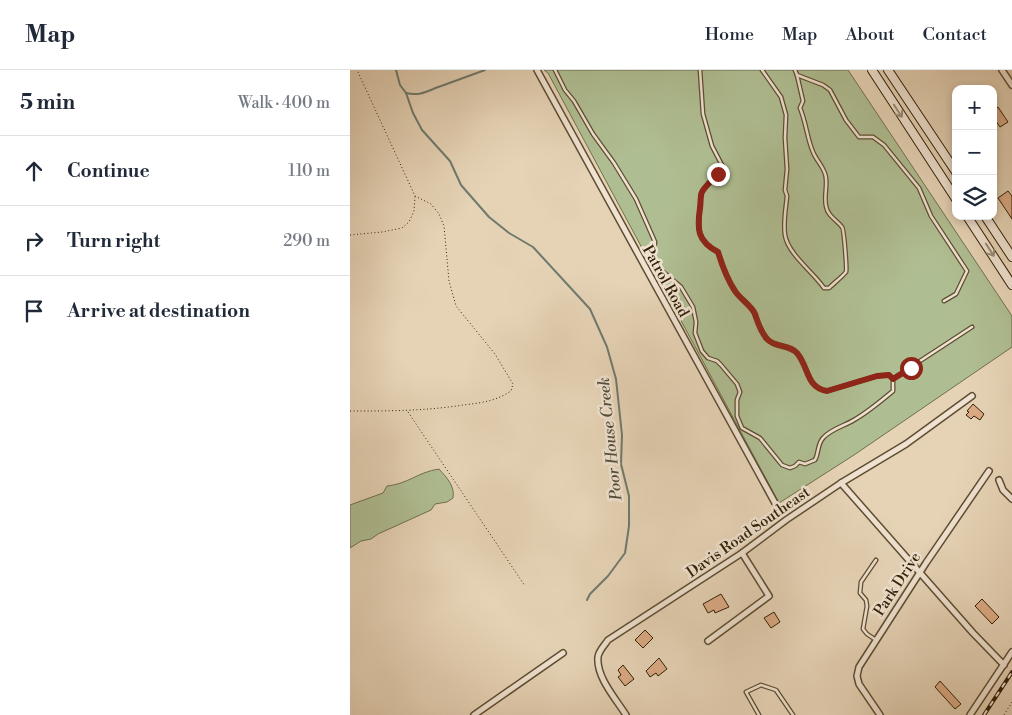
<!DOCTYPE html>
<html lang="en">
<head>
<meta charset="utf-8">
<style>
  body { margin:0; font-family:"Libre Bodoni",serif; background:#f6f6f7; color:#1f2937 }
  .controls { position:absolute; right:15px; top:15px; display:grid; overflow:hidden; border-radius:10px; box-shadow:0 2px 8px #0003 }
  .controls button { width:45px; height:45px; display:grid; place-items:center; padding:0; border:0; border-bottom:1px solid #e0e1e3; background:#fff; color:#1f2937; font:25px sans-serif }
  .stop { position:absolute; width:15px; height:15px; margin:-11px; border:4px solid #8f2418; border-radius:50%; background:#fff }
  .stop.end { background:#8f2418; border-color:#fff; box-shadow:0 1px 5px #0008 }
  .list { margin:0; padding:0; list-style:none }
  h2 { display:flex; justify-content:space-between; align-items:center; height:65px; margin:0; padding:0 20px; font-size:21px }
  h2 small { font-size:16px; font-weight:400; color:#747a83 }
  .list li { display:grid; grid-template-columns:32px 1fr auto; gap:15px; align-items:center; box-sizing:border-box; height:70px; padding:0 20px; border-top:1px solid #e0e1e3 }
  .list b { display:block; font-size:19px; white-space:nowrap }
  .list em { font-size:16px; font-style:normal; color:#747a83 }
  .icon { flex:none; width:28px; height:28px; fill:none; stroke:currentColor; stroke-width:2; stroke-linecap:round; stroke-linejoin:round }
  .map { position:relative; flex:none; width:662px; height:645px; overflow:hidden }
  header { display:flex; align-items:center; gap:30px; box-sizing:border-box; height:70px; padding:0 25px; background:#fff; border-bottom:1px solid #e0e1e3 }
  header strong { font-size:24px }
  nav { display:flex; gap:28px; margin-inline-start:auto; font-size:18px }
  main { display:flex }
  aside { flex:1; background:#fff }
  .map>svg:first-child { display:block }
  .green { fill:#afbe92; stroke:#706f4c }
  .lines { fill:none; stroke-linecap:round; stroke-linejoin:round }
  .stream { stroke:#6f7a6f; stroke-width:2 }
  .building { fill:#dbaa84; stroke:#312006 }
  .lane-casing { stroke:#5e4d32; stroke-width:5 }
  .street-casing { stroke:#5e4d32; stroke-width:8 }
  .secondary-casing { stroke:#312006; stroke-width:10 }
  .path { stroke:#312006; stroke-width:1; stroke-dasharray:1 2.5; stroke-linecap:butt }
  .lane { stroke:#efe2d0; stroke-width:2.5 }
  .street { stroke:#efe2d0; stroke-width:5 }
  .secondary { stroke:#efe2d0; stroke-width:8 }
  .rail-casing { stroke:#312006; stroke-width:4 }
  .rail { stroke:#efe2d0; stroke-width:2; stroke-dasharray:5.5; stroke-linecap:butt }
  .oneway { stroke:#9a8b75 }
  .route { stroke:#8f2418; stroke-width:6 }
  .labels { text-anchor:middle; stroke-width:5; stroke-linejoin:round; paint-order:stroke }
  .street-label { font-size:15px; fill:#312006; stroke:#efe2d0 }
  .water-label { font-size:16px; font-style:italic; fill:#504d3b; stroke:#efe2d0 }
</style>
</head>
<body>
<header>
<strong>Map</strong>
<nav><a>Home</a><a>Map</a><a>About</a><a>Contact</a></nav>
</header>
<main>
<aside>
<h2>5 min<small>Walk · 400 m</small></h2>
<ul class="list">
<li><svg class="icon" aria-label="ahead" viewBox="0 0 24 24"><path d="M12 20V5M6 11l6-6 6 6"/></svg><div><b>Continue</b></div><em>110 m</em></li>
<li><svg class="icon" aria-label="right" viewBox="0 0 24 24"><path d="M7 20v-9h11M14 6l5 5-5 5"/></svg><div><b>Turn right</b></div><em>290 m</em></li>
<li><svg class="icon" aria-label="arrive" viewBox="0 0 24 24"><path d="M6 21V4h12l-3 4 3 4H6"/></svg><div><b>Arrive at destination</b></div></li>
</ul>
</aside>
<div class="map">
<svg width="662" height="645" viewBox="0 0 662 645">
  <rect width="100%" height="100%" fill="#e6d3b6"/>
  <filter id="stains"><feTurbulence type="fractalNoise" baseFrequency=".004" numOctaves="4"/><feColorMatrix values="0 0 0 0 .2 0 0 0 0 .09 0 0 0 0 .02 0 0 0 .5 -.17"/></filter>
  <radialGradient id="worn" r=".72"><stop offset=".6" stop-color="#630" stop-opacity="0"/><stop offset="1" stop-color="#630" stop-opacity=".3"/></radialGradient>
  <g class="green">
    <path d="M194,0h304l164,246v31l-158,108 -75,48 -231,-430z"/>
    <path d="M89,399c8,9 16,17 14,29l-6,4 -12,2 -4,6 -53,24 -7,5 -10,2 -11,7v-43l33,-12 4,-7c21,-2 31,-14 52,-17z"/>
  </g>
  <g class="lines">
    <g class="stream">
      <path d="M46,0l4,15 6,8 7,20 9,17 28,31 11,24 28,32 20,16 24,14 57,62 17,38 9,32 6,56 -1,29 8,32v30l-4,27 -17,23 -18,18 -3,6"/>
      <path d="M56,23c16,4 24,-4 38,-8 14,-5 27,-10 41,-15"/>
    </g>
  </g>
  <g class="building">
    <path d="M648,37l10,15 -8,5 -7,-10v-6z"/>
    <path d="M658,121l4,5v23l-14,-21z"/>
    <path d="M623,334l11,10 -4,6 -6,-4 -3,3 -5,-4 3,-3 -2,-1z"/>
    <path d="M371,524l8,13 -14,6 -1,-3 -6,3 -5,-9z"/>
    <path d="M632,529l17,18 -7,7 -17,-18z"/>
    <path d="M424,542l6,10 -9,6 -7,-10z"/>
    <path d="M295,560l8,8 -10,10 -8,-8z"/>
    <path d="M309,588l8,11 -9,7 -2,-3 -6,4 -4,-6z"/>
    <path d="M273,595l11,14 -9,7 -7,-9 3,-2 -3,-5z"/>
    <path d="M590,611l21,23 -6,5 -20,-22z"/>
  </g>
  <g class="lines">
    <g class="lane-casing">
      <g id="lane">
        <path d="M205,0l10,20 9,11 19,33 21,29 22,36 19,43 -2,12 3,12 25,21 12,20 3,15 -1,11 7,18 6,7 9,3 4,4 16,19 3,8 -3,8v16l5,12 18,10 22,27 8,3 5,-2 4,-4 6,2 10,-4c4,-7 2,-15 8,-22 8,-9 21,-12 31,-18 14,-8 27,-19 39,-29v-12l-4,-4 -12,1 -50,15c-20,-3 -18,-24 -30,-38 -8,-9 -22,-5 -30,-14 -6,-8 -9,-16 -12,-24 -3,-9 -15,-16 -20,-24 -8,-12 -13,-26 -17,-39 -22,-11 -20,-24 -18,-46 1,-4 0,-8 1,-12 3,-8 17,-18 22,-27l-11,-21 -9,-32 -3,-44"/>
        <path d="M412,0l19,27 5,18 -1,23 2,31 -2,21 2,6c-1,12 -4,26 -2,39 3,19 28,37 39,53h5c5,-5 13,-11 17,-16 1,-3 -2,-43 -4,-45 -6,-8 -14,-10 -16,-21 -2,-9 1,-18 0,-27 0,-10 -9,-17 -13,-27 -6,-14 -7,-30 -13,-44l3,-7 -6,-26"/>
        <path d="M445,0l2,5 26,10 7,5 16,30 13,17h14l11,8 35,43 12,28 36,55 -11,23 -12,7"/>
        <path d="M544,308l78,-51"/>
        <path d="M526,490l-15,22 -1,11 6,7 1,6 -4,23 4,5 9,6"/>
        <path d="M409,645l-13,-23 15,-7 15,5 17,25"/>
      </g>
    </g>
    <g class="street-casing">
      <g id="street">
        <path d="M187,0l238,433"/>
        <path d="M652,0l10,15"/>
        <path d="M649,410l4,10 9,9"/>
        <path d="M491,413l132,150 31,32"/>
        <path d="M358,571l61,-45 -27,-43"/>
        <path d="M124,645l89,-62"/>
        <path d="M276,645c-10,-16 -30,-38 -28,-58 1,-7 7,-12 10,-17l134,-87 44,-33 55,-37 65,-39 66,-48"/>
        <path d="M530,645l-21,-31 -2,-8 2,-9 67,-104 63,-92"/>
        <path d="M620,645l42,-63"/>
      </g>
    </g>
    <g class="secondary-casing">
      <g id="secondary">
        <path d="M522,0l84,129"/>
        <path d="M538,0l68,102"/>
        <path d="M617,146l45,69"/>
        <path d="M635,146l27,41"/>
      </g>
    </g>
    <g class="path">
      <path d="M0,165l32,-3 20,-4 7,-6 5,-11 1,-15"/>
      <path d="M0,341c39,0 75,0 113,-6 18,-2 33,-4 48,-14l2,-7 -18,-30 -39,-48 -7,-25 -5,-55 -5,-12 -8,-10 -16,-8 -58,-126"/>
      <path d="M58,342l117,174"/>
      <path d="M654,645l8,-13"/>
    </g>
    <use href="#lane" class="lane"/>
    <use href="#street" class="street"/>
    <use href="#secondary" class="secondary"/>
    <g class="rail-casing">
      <path id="rail" d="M634,645l28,-43"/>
    </g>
    <use href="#rail" class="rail"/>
  </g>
  <defs><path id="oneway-shaft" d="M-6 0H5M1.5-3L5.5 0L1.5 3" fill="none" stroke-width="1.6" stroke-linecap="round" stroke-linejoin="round" transform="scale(1.25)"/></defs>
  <g class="oneway">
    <use href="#oneway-shaft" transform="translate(548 41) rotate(57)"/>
    <use href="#oneway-shaft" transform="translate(640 180) rotate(57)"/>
  </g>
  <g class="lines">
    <path class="route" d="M368,104c-5,6 -12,11 -16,18 -2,4 -1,11 -2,16 -3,21 -3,33 18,44 4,13 9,27 17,39 5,8 17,15 20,23 3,9 5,17 12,25 8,9 22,5 30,14 12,14 9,35 30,38l50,-15 12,-1 4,4 18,-11"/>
  </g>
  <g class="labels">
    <g class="street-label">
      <text transform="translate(316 211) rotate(61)" y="5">Patrol Road</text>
      <text transform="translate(398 462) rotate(-35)" y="5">Davis Road Southeast</text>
      <text transform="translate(547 514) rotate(-57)" y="5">Park Drive</text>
    </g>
    <g class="water-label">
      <text transform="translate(259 369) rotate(-96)" y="6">Poor House Creek</text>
    </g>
  </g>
  <rect width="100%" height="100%" filter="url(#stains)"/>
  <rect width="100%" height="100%" fill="url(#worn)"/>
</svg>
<div class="controls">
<button>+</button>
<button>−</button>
<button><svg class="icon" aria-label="layers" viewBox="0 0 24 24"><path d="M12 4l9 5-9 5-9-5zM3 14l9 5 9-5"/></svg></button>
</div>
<div class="stop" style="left:561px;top:298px"></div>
<div class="stop end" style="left:368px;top:104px"></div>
</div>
</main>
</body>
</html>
